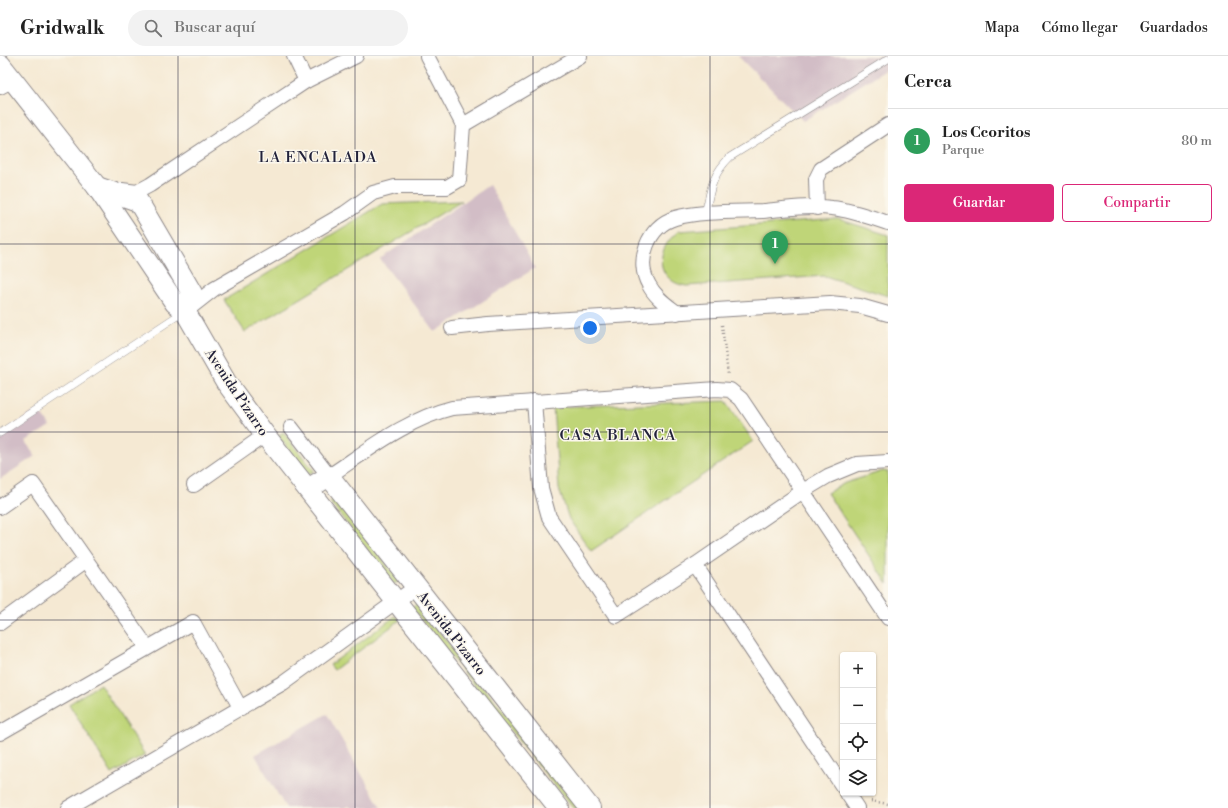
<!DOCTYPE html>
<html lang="es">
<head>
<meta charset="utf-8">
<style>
  body { margin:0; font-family:"Libre Bodoni",serif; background:#f2f2f2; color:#222 }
  .controls { position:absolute; right:12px; bottom:12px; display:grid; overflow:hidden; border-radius:4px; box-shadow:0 1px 3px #0004 }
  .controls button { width:36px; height:36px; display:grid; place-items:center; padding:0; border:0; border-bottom:1px solid #e0e0e0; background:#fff; color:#222; font:20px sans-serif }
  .you { position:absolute; left:590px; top:272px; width:14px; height:14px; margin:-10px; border:3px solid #fff; border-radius:50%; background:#1a73e8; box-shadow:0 0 0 6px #1a73e833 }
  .badge { display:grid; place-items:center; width:26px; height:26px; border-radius:50%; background:#db2777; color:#fff; font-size:13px; font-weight:700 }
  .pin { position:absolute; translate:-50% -33px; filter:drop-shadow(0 1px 2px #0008) }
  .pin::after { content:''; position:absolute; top:21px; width:14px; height:12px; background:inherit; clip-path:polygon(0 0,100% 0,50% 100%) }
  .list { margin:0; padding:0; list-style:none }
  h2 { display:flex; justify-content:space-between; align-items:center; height:52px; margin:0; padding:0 16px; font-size:17px }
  h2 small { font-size:13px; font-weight:400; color:#767676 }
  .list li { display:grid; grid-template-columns:26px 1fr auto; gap:12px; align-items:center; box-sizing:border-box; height:64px; padding:0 16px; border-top:1px solid #e0e0e0 }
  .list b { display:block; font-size:15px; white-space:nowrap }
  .list p { margin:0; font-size:13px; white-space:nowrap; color:#767676 }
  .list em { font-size:13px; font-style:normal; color:#767676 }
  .actions { display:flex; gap:8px; padding:12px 16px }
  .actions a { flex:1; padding:9px 0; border:1px solid #db2777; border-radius:4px; text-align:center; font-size:14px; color:#db2777 }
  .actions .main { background:#db2777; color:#fff }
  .icon { flex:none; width:22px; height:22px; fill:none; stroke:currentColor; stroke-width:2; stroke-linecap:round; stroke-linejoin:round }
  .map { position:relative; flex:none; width:888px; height:752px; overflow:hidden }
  header { display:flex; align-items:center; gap:24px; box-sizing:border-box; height:56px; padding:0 20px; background:#fff; border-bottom:1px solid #e0e0e0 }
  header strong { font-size:19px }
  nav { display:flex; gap:22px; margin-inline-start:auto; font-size:14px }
  .search { width:280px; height:36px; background:#f2f2f2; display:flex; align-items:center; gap:10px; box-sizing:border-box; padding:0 14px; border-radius:22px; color:#767676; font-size:15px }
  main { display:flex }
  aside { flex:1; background:#fff }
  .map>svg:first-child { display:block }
  .industrial { fill:#d2bdc6 }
  .green { fill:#bfd578; stroke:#707c5a }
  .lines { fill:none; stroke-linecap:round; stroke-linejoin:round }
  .service-casing { stroke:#8c8687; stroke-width:8 }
  .minor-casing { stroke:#8c8687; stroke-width:16 }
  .secondary-casing { stroke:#8c8687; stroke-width:22 }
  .path { stroke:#8c8687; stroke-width:2.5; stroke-dasharray:1 3; stroke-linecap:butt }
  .service { stroke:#fff; stroke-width:7 }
  .minor { stroke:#fff; stroke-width:14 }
  .secondary { stroke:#fff; stroke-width:20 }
  .grid { fill:none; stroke:#22223b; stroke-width:1; stroke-opacity:0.55 }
  .labels { text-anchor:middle; stroke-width:3; stroke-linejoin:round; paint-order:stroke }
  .street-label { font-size:14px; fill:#22223b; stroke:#fbf7ec }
  .neighbourhood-label { font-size:15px; letter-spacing:1px; fill:#22223b; stroke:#fbf7ec }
</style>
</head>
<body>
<header>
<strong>Gridwalk</strong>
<div class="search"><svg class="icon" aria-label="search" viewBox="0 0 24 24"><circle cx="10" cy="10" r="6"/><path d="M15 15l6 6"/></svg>Buscar aquí</div>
<nav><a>Mapa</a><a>Cómo llegar</a><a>Guardados</a></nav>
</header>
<main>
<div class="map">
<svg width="888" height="752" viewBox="0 0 888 752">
  <rect width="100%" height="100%" fill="#fbf7ec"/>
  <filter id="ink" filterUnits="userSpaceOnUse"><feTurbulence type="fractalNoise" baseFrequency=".025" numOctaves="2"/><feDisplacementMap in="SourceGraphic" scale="8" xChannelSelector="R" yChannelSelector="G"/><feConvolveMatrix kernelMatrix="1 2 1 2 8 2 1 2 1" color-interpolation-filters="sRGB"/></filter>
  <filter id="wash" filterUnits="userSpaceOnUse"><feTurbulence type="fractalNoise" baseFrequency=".012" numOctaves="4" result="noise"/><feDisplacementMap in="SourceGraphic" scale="16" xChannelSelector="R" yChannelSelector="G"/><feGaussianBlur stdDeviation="0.9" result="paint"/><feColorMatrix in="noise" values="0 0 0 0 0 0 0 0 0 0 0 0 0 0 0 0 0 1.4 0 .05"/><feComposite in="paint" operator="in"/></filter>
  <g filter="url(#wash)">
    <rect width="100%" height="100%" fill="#f5e9d3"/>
    <g class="industrial">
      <path d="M738,0h150v12l-85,53z"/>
      <path d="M489,129l46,83 -100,64 -55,-73z"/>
      <path d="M39,353l11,17 -24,15 9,15 -35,23v-44z"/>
      <path d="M327,658l54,94h-30l-2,-2 -4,2h-59l-31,-53z"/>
    </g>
    <g class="green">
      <path d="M462,145l-217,131 -21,-32 158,-96z"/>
      <path d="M838,163l50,16v61l-63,-20 -139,10c-4,-1 -9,-2 -12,-4 -22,-14 -12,-39 5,-51z"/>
      <path d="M726,345l27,40 -162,110 -22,-32 -10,-30 -6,-82z"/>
      <path d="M283,376l31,39 -5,3 -31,-38z"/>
      <path d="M883,415l5,1v112l-61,-91 18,-10z"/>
      <path d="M336,442l63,83 -5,3 -64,-82z"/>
      <path d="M417,548l164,204h-8l-161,-200z"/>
      <path d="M395,560l5,4 -66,50 -4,-5z"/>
      <path d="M100,628l45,71 -33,19 -43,-70z"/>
    </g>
  </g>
  <g filter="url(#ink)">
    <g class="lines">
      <g class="service-casing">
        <g id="service">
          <path d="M705,158c6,-25 6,-38 25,-57l158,-98"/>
          <path d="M0,377l183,-121"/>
        </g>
      </g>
      <g class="minor-casing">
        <g id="minor">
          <path d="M294,0l12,25"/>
          <path d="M0,31l13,-7"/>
          <path d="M463,69l117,-69"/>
          <path d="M122,134l15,2 13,-7 156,-104 50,-25"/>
          <path d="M817,152l-1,-29 5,-10 67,-44"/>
          <path d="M186,255l28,-22 131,-76 28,-20 22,-6h52l12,-7 4,-55 -36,-69"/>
          <path d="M677,257c-10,-8 -22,-16 -28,-28 -14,-24 -1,-59 26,-67 24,-7 62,-6 88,-7 22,-2 47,-6 69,-3 19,2 38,9 56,15"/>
          <path d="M452,272l36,-4 342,-21 30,3 28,8"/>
          <path d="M534,345l7,87 8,29 67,99 79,-51 108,-74 25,-15 29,-12 31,-2"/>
          <path d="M291,371l38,49c38,-25 78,-57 123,-68l265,-19 13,1 11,9 147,219"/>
          <path d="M194,429l71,-50"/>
          <path d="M0,451l33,-23 114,163"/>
          <path d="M695,509l148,222"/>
          <path d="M0,567l85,-62"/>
          <path d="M0,677l193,-111 48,87"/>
          <path d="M847,737l10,15"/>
          <path d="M68,752l215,-125 133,-96"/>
        </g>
      </g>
      <g class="secondary-casing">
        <g id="secondary">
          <path d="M0,8l97,123 78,116 10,8 41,71 39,53 294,373"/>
          <path d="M97,131l41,14 54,92 -7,18"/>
          <path d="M308,433l21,-13 261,332"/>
        </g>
      </g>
      <g class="path">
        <path d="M722,269l6,50"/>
        <path d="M871,745l17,3"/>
      </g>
      <use href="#service" class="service"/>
      <use href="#minor" class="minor"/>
      <use href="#secondary" class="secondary"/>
    </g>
  </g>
  <path class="grid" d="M178,0v752M355,0v752M533,0v752M710,0v752M0,188h888M0,376h888M0,564h888"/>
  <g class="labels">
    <g class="street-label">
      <text transform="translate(237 336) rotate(56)" y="5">Avenida Pizarro</text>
      <text transform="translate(452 577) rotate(52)" y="5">Avenida Pizarro</text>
    </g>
    <g class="neighbourhood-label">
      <text x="318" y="106">LA ENCALADA</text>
      <text x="618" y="384">CASA BLANCA</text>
    </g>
  </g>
</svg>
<div class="controls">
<button>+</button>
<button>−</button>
<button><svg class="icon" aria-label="locate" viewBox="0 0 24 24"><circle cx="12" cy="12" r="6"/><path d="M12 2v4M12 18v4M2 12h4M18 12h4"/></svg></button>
<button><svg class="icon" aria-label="layers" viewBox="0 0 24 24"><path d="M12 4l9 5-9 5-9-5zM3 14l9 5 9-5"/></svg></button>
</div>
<div class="you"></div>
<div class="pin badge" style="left:775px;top:208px;background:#2e9e5b">1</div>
</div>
<aside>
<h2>Cerca<small></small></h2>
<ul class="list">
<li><span class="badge" style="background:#2e9e5b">1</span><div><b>Los Ccoritos</b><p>Parque</p></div><em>80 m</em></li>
</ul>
<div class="actions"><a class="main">Guardar</a><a>Compartir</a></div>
</aside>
</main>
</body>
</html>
